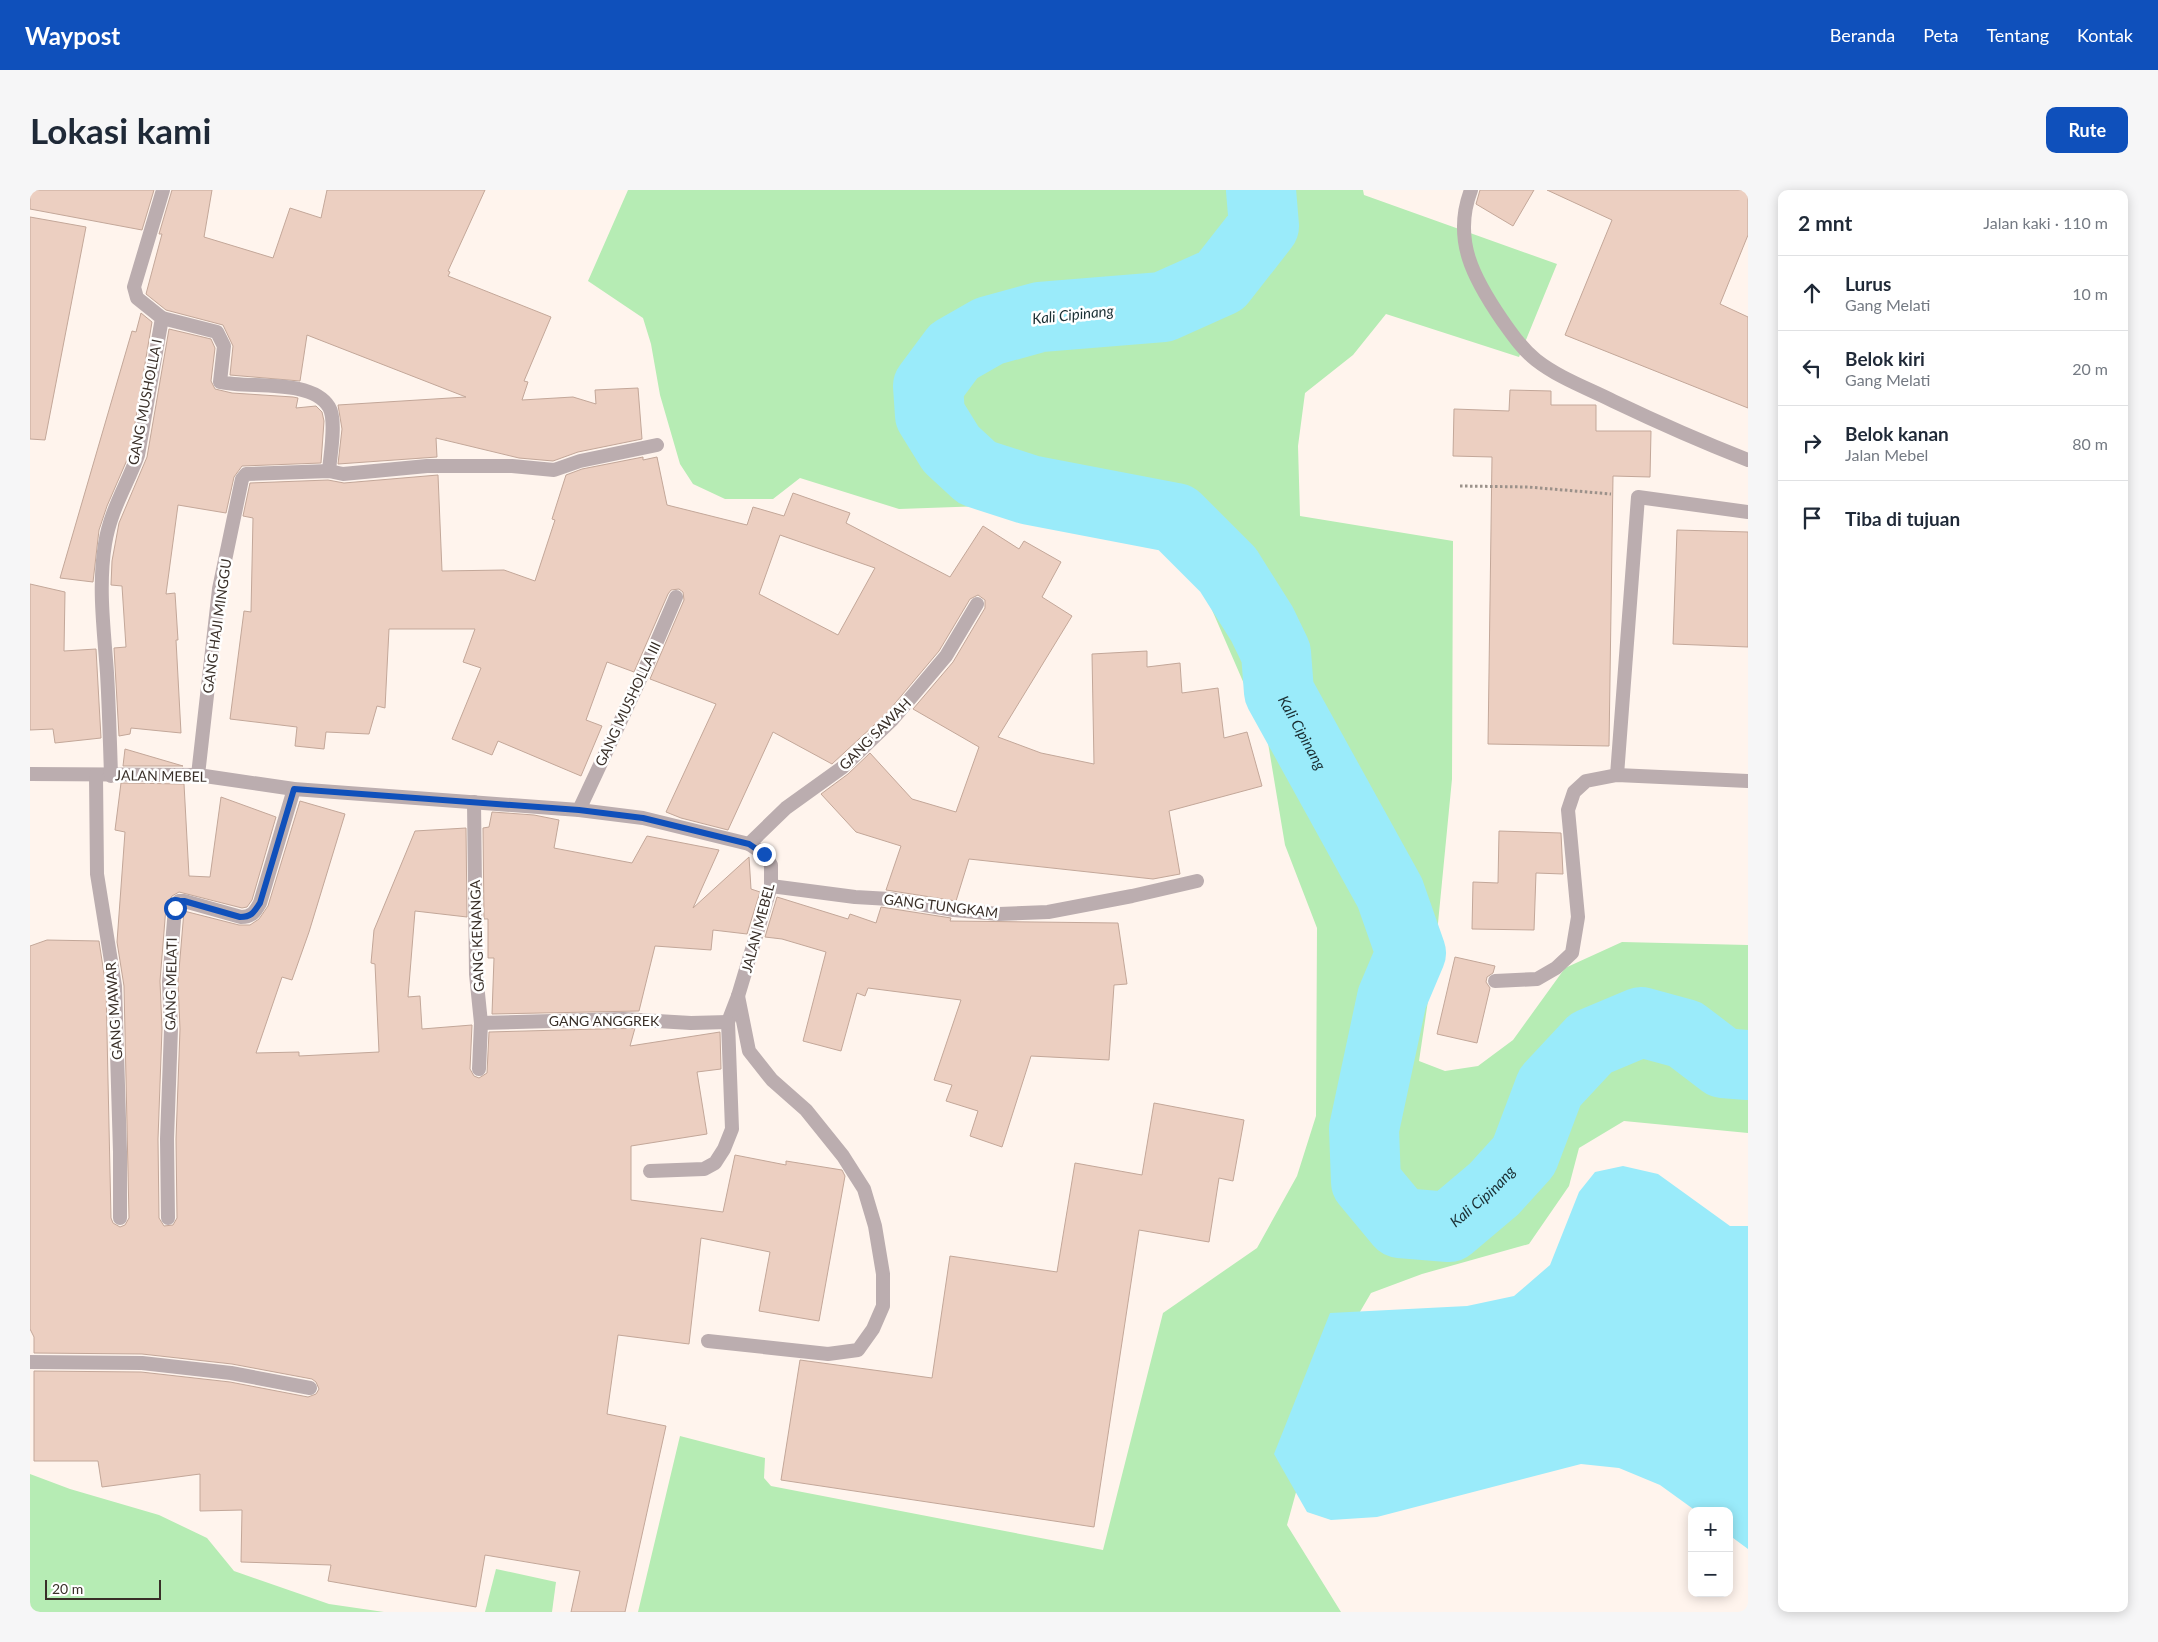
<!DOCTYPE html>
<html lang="id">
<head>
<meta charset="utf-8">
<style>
  body { margin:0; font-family:Lato,sans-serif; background:#f6f6f7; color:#1f2937 }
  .controls { position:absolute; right:15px; bottom:15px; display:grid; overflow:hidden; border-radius:10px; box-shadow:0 2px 12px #0003 }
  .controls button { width:45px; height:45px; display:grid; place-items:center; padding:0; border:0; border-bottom:1px solid #e0e1e3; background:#fff; color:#1f2937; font:25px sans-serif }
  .scale { position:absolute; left:15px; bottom:12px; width:116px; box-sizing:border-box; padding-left:5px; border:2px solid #392f28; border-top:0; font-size:14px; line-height:18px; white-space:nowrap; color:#392f28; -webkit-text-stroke:4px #fff; paint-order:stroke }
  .stop { position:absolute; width:15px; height:15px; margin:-11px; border:4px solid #0f50bb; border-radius:50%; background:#fff }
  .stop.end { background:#0f50bb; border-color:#fff; box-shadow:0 1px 5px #0008 }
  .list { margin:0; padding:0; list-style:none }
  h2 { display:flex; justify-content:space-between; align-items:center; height:65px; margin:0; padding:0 20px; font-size:21px }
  h2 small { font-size:16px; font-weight:400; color:#747a83 }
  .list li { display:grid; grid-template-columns:32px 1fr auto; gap:15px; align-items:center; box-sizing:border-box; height:75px; padding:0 20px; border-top:1px solid #e0e1e3 }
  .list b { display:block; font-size:19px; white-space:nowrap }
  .list p { margin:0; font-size:16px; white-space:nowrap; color:#747a83 }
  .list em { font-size:16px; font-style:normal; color:#747a83 }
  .icon { flex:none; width:28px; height:28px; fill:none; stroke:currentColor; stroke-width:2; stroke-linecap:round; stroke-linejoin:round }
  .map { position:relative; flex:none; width:1718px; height:1422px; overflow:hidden; border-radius:10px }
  header { display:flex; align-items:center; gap:30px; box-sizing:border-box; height:70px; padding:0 25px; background:#0f50bb; color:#fff }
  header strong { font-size:24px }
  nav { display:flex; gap:28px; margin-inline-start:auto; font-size:18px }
  .intro { display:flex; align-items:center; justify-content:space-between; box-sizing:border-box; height:120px; padding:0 30px }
  h1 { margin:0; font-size:35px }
  .button { padding:12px 22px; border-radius:10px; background:#0f50bb; color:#fff; font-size:18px; font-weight:700 }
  main { display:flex; gap:30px; padding:0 30px }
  aside { flex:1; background:#fff; border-radius:10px; box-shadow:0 2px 12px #0003 }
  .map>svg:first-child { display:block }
  .green { fill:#b6ecb4 }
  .water { fill:#9aebfa }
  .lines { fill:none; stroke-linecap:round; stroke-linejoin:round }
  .river { stroke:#9aebfa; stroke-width:70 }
  .building { fill:#eccfc1; stroke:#c3a799; fill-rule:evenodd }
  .path { stroke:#9b918a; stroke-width:3; stroke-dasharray:2.5 2.5; stroke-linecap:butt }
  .service { stroke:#bbadaf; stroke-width:14 }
  .minor { stroke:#bbadaf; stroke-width:14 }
  .route { stroke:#0f50bb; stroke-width:6 }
  .labels { text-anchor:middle; stroke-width:5; stroke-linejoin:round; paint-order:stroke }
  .street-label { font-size:14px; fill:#392f28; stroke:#fff }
  .water-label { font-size:15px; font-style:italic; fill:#1b2f33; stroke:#fff }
</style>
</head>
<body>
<header>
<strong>Waypost</strong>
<nav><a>Beranda</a><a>Peta</a><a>Tentang</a><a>Kontak</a></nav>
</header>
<div class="intro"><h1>Lokasi kami</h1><a class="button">Rute</a></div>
<main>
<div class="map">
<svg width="1718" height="1422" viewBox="0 0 1718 1422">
  <rect width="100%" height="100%" fill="#fff4ed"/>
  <g class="green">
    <path d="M598,0h735l1,5 193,69 -38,93 -133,-43 -33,41 -48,38 -7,53 2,70 153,25 -1,238 -17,175 -16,107 26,10 33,-5 35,-26 52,-72 57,-26 126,3v188l-124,-12 -45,27 -10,38 -40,58 -107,30 -51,19 -38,65 -46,167 54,87h-703l42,-176 85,22 -1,20 7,8 332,64 60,-237 94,-65 40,-72 19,-60 1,-188 -32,-83 -18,-108 -74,-171 -54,-29 -55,-7 -100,-24 -85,3 -99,-31 -27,21h-48l-32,-15 -13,-20 -20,-69 -9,-51 -8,-26 -55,-37z"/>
    <path d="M0,1284l40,15 89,26 48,23 27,33 95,33 55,8h-354z"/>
    <path d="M466,1379l60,13 -4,30h-67z"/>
  </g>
  <path class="water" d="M1593,976l35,8 72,52h18v323l-19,-14v-24h-33l-36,-26 -41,-17 -38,-4 -204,53 -46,3 -24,-8 -33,-58 56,-141 137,-7 47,-10 36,-31 29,-73 16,-20z"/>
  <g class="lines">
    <path class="river" id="s1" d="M1231,0l3,36 -43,55 -58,26 -123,10 -51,14 -35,20 -26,35 2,29 21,34 26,24 53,17 146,28 52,52 34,54 14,29 3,39 111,201 21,60 -19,45 -28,131 2,53 34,41 49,4 45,-38 30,-33 26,-69 41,-44 50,-21 44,12 38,29 25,2"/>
  </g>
  <g class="building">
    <path d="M0,0h124l-12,40 -112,-21z"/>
    <path d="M142,0h40l-8,47 69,21 17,-50 31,10 6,-28h158l-37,81 2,1 -2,4 103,41 -27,64 4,1 -6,18 51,-3 23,7 -1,-14 43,-2 4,51 -64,13 -25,9 -34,-3 -83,-20 1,19 -99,7 4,-35 -4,-24 128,-8 -159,-62 -7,46 -70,-6 3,-29 -10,-21 -57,-15 -20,-16 16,-60h-3z"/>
    <path d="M1450,0h54l-21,36 -37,-22z"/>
    <path d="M1517,0h201v45l-28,69 28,13v91l-183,-73 47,-115z"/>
    <path d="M0,27l56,10 -41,213 -15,-1z"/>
    <path d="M111,123l11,9 -22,131 -23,53 -8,24 -6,52 -33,-4 72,-247 4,1z"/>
    <path d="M139,139l42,10 4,9 -4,33 4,8 17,4 61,4 5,1 -2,10 20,-2 6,6 2,9 -3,42 -79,3 -8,11 -8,36 -48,-8 -12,89 9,-1 3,47h-2l5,93 -50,-5 -1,6 -11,2 -5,-88 12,-1 -4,-61 -11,-1 1,-24 7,-38 28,-66z"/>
    <path d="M1480,200l41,1v14h45v26h55l-1,46 -37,-1 -4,270 -121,-2 4,-287 -39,-1 1,-47 55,2z"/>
    <path d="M613,267v3l14,-3 10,48 80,20 6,-18 31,9 9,-23 57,20 -4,10 104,54 33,-51 36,23 5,-8 37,21 -19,35 30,19 -74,121 43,16 53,11 -2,-110 55,-3v16l33,-4 2,30 36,-5 6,50 23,-6 15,54 -93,25 11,63 -27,5 -184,-20 -13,42 -70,-11 15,-44 -45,-14 -35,-38 27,-20 22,-21 42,46 44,13 23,-65 -66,-38 40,-47 32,-54v-8l-7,-5 -8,4 -31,52 -53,63 -54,50 -59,-32 -45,98 -47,-12 -15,-6 50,-108 -66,-25 34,-79 -1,-8 -4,-3 -8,1 -3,4 -34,78 -27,-10 -21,58 16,6 -21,50 -83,-35 -6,14 -40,-16 29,-71 -18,-6 12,-33h-86l-4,79 -8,-2 -8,28 -43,-2 -2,17 -29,-3 2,-19 -67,-8 14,-108 7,1 2,-94 -10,-2 7,-33 78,-3 16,3 94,-8 4,96 62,-1 31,11 20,-61 -3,-1 14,-44 16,-6zM750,345l95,33 -37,67 -79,-41z"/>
    <path d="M1647,340l71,2v115l-75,-3z"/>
    <path d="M0,394l35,8 -1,59 32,-2 5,89 -46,5 -2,-14 -23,1z"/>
    <path d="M95,559l58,17h-60z"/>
    <path d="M91,593l63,1 5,92 21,1 11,-80 55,20 -24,83 -5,7 -5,1 -63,-16 -7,4 -6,11 -6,74 2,48 -4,110 1,79 5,8 9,-1 4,-7 -1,-79 4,-110 -2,-47 6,-71 55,14h11l9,-6 9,-13 32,-105 45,13 -36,118 -17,48 -10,-3 -26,76 43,-1v4l80,-4 -4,-88 -4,-1 3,-33 41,-99 51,-3 1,89 -52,-6 -7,86 12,-1 2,33 50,-4 -2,44 4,7 5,2 8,-5 2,-41 146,-4 -5,18 90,-14 1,37 -24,3 10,62 -76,12v54l92,12 12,-57 51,10v-4l56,9 3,6 -26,145 -60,-10 11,-59 -69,-14 -12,106 -71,-9 -11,79 59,12 -41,186h-54l9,-41 -95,-16 -9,52 -148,-26 3,-16 -90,-3 1,-52 -42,1v-37l-98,13 -4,-26h-64v-90l107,1 89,10 78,15 8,-3 3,-5 -3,-7 -4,-3 -80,-15 -90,-10 -108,-1v-16l-4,-8v-383l17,-6 52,1 7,46 5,231 2,5 7,4 5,-2 4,-7 -5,-232 -7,-44 8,-110 -10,-2z"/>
    <path d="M462,622l42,3 25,5 -5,28 78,15 15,-27 72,14 -26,58 56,-51 2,32 9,3 -13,42 -34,-4 -2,20 -56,-4 -16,65 -147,3 2,-56h-6v-39h-4l-1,-91 6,-1z"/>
    <path d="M1469,641l62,2 2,41 -27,-1 -2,57 -62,-1 1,-47 25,1z"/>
    <path d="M747,707l71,22 2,-5 26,9 5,-16 70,11 -1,3 168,2 9,61 -13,1 -5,75 -78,-4 -29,91 -32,-11 8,-25 -32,-10 6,-16 -18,-5 27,-80 -93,-12 -3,8 -8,-3 -16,58 -38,-10 23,-89 -44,-13 -17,-2z"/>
    <path d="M1425,767l40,9 -2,7 -6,4 -1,5 4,6 -13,55 -40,-9z"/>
    <path d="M1124,913l90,17 -11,61 -14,-3 -10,64 -70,-12 -45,297 -313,-47 19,-120 132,18 18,-122 107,16 18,-109 67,12z"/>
  </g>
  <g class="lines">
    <path class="path" d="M1430,296l68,1 83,7"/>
    <g class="service">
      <path d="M1441,0c-19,50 3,89 31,130 10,14 20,29 34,40 23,18 51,28 77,41 44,21 89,41 135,59"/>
      <path d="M1587,585l21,-278 110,15"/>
      <path d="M1465,791l42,-2 19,-11 16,-15 6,-36 -10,-107 6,-18 12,-11 31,-6 131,6"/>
      <path d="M678,1151l120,13 30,-4 15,-21 10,-23v-32l-8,-48 -11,-37 -21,-33 -37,-46 -34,-30 -23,-29 -11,-55"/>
    </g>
    <g class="minor">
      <path d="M132,128l55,14 7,14 -4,36c29,7 91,-4 109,25 8,13 1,49 0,64"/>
      <path d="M0,584l168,1 96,14 285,21 64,8 106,26 15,10 7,11v21l-33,110 -10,26 4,107 -8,20 -9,14 -11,6 -54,2"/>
      <path d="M66,585l1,99 18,112 5,166v66"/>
      <path d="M168,585l21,-186 23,-110 4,-5 83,-3 14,3 84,-8h85l42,4 26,-9 77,-16"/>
      <path d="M81,586c-1,-34 -2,-69 -4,-103 -3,-43 -9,-86 -2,-129 5,-33 22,-59 33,-89l24,-137 -25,-20 -3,-11 29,-97"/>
      <path d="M444,612l2,172 5,49 -2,46"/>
      <path d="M549,620l70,-150 27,-63"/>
      <path d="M719,654l37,-36 57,-41 49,-47 54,-64 31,-52"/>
      <path d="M741,696l84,11 35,2 64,11 45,4 49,-2 84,-16 65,-15"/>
      <path d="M451,833l142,-4 68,4 37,-1"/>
      <path d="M138,1028l-1,-79 4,-110 -2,-47 6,-74 4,-7h5l57,16c11,0 14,-5 19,-14l34,-114"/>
      <path d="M0,1172l112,1 89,10 79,15"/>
    </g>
  </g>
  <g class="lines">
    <path class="route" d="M145,718l4,-7h5l56,16c12,0 14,-5 20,-14l34,-114 285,21 64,8 106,26 15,10"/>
  </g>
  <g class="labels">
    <g class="street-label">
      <text transform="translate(115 212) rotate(-79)" y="5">GANG MUSHOLLA I</text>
      <text transform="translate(187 436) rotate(-82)" y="5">GANG HAJI MINGGU</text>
      <text transform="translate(598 514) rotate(-65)" y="5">GANG MUSHOLLA III</text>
      <text transform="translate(845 544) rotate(-45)" y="5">GANG SAWAH</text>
      <text transform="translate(131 586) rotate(1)" y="5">JALAN MEBEL</text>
      <text transform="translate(911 716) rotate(7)" y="5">GANG TUNGKAM</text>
      <text transform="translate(728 738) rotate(-75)" y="5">JALAN MEBEL</text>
      <text transform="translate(447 746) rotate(-92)" y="5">GANG KENANGA</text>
      <text transform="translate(141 794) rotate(-89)" y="5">GANG MELATI</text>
      <text transform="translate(84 821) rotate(-94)" y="5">GANG MAWAR</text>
      <text x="574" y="836">GANG ANGGREK</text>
    </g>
    <g class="water-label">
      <text transform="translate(1043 125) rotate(-6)" y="5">Kali Cipinang</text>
      <text dy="5" stroke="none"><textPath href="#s1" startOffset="994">Kali Cipinang</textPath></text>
      <text dy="5" stroke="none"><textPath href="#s1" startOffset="1624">Kali Cipinang</textPath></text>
    </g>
  </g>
</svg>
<div class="controls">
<button>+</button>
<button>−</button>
</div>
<div class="scale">20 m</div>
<div class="stop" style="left:145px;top:718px"></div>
<div class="stop end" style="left:734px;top:664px"></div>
</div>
<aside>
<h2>2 mnt<small>Jalan kaki · 110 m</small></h2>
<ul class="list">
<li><svg class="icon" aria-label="ahead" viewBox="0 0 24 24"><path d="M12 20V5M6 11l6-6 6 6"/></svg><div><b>Lurus</b><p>Gang Melati</p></div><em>10 m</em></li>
<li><svg class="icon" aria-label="left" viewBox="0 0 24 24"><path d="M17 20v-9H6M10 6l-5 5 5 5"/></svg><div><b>Belok kiri</b><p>Gang Melati</p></div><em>20 m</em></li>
<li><svg class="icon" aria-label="right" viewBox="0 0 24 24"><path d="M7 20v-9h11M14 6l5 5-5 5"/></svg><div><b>Belok kanan</b><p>Jalan Mebel</p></div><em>80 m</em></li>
<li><svg class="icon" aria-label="arrive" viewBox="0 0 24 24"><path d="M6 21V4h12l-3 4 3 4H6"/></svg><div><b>Tiba di tujuan</b></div></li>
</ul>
</aside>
</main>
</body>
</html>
